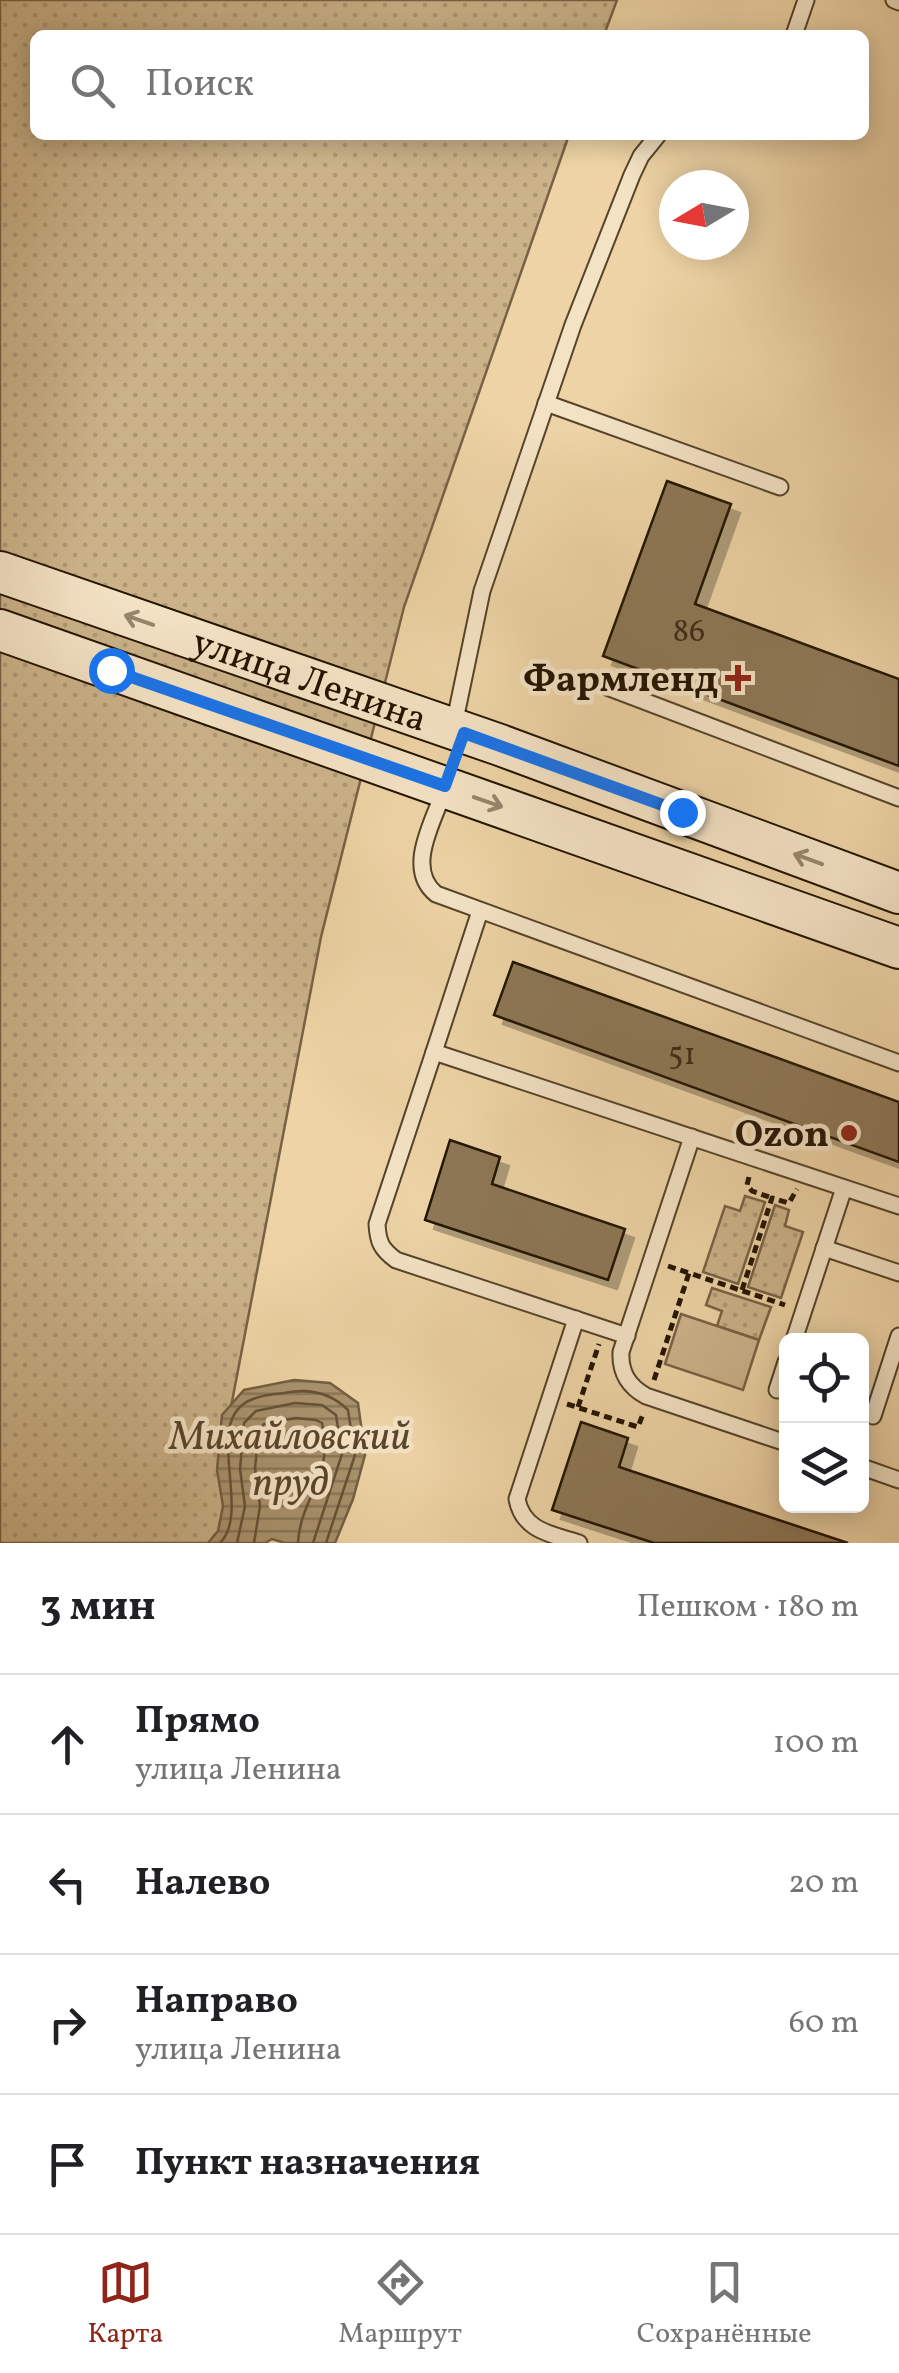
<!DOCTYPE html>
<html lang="ru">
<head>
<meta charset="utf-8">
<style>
  body { margin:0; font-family:Vollkorn,serif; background:#f6f6f6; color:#202124 }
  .controls { position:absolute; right:30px; bottom:30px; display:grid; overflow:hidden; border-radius:15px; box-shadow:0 5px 25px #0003 }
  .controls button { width:90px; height:90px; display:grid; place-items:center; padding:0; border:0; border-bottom:2px solid #e0e0e0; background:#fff; color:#202124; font:50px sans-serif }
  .compass { position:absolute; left:659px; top:170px; width:90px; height:90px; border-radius:50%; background:#fff; box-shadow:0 5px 25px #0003; rotate:260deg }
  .stop { position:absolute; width:30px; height:30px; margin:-22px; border:8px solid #1a73e8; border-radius:50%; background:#fff }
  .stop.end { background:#1a73e8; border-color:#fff; box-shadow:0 2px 10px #0008 }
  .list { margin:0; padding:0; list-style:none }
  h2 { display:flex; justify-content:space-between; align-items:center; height:130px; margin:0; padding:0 40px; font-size:42px }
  h2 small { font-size:32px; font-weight:400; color:#757577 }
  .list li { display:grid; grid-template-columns:65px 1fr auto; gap:30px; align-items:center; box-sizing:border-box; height:140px; padding:0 40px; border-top:2px solid #e0e0e0 }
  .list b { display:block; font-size:38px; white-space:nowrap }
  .list p { margin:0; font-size:32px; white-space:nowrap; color:#757577 }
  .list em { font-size:32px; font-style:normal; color:#757577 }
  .icon { flex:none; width:55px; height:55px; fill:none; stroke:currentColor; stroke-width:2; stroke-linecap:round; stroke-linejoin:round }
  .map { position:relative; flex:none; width:899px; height:1543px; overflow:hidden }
  .search { position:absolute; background:#fff; box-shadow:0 5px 25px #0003; left:30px; right:30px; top:30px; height:110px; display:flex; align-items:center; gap:25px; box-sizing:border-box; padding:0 35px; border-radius:15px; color:#757577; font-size:38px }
  .sheet { height:690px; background:#fff }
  nav { display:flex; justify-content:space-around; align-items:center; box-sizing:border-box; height:140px; border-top:2px solid #e0e0e0; background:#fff; font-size:28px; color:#757577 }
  nav a { display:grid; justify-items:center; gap:5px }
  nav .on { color:#8f2418 }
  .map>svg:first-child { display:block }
  .grass { fill:url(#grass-dots); stroke:#786244; stroke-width:2.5 }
  .pitch { fill:#cbb289; stroke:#786244; stroke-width:2.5 }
  .water { fill:url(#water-rules); stroke:#745f41; stroke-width:2.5 }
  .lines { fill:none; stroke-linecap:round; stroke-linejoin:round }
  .shore { stroke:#665236; stroke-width:2.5 }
  .building { fill:#8d7756; stroke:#241300; stroke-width:2.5; filter:url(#shadow) }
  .lane-casing { stroke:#564329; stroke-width:19 }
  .secondary-casing { stroke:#241300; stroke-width:44 }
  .path { stroke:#241300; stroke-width:5; stroke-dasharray:8 5; stroke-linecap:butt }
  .lane { stroke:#f3e2c4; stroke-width:15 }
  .secondary { stroke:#f3e2c4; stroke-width:40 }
  .oneway { stroke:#96856c }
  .route { stroke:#1a73e8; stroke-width:12 }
  .poi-dot { fill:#8f2418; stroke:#f3e2c4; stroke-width:4 }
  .labels { text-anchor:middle; stroke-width:9; stroke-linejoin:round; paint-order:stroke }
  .number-label { font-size:32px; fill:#3e2c16 }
  .poi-label { font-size:38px; font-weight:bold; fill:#241300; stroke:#f3e2c4; text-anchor:end }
  .street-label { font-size:38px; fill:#241300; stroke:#f3e2c4 }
  .water-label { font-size:40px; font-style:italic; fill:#59462c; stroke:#f3e2c4 }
</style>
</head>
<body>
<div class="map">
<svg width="899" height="1543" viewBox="0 0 899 1543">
  <defs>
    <pattern id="grass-dots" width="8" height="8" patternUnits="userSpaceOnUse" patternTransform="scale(2.5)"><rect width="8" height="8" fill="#cbb289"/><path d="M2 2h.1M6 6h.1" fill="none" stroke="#ae9874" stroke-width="1.8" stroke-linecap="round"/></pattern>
    <pattern id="water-rules" width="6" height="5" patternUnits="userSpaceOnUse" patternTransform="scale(2.5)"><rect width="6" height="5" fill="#a9926d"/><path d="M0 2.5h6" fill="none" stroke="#897657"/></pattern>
    <filter id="shadow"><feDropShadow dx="9" dy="9" stdDeviation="0" flood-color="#0004"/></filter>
  </defs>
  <rect width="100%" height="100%" fill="#edd3a5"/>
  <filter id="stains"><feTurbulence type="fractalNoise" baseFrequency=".002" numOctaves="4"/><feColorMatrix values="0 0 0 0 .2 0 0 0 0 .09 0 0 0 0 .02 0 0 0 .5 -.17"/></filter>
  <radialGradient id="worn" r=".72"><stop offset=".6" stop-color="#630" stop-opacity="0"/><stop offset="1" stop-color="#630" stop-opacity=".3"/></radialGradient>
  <g class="grass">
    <path d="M0,0h617l-13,35h-569v100h534l-165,472 -83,330 -100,522 42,84h-263z"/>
    <path d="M745,1196l20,6 -27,82 -35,-12 22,-66 15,5z"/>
    <path d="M775,1205l14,5 -4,16 18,6 -22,66 -33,-11z"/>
    <path d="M712,1288l59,19 -12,33 -42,-14 5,-15 -16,-6z"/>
  </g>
  <path class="pitch" d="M681,1314l78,26 -16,50 -78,-26z"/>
  <path class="water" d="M294,1380l36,3 28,20 7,52 -12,44 -18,44h-50l-13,-4 -7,4h-57l10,-12 5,-25 -6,-36 5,-55 22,-25z"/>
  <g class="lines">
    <g class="shore">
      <path d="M220,1543c33,-33 -20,-125 33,-144 9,-4 21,-5 31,-6 25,-5 46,-1 64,17l7,45 -29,88"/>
      <path d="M237,1543l8,-37 -5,-37 4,-46 12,-12 39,-8 27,2 14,10 6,39 -29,89"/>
      <path d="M254,1543l6,-37 -5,-38 4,-38 5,-6 32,-6 20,2 6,3c13,53 -22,75 -24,120"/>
    </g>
  </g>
  <g class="building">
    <path d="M667,481l64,23 -36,100 204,75v87l-296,-110z"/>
    <path d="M513,962l386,140v60l-405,-147z"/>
    <path d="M450,1140l50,17 -8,27 133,45 -17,51 -183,-60z"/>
    <path d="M581,1422l47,16 -9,29 229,76h-194l-102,-33z"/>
  </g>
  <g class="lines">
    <g class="lane-casing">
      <g id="lane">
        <path d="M894,0l5,2"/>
        <path d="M794,35l12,-35"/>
        <path d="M546,403l234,84"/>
        <path d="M607,687l292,111"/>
        <path d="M454,725l28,-134 91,-266 59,-150 9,-19 17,-21"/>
        <path d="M444,791c-11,31 -39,78 -8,103l463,169"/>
        <path d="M480,911l-46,141 465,154"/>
        <path d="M434,1052l-57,172c1,18 4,25 19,36l231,76"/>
        <path d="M692,1137l-71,215c-1,20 7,34 25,44l140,47"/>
        <path d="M824,1248l75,25"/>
        <path d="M576,1319l-59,180c6,32 34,35 62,44"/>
        <path d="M794,1340l50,-152"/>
        <path d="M777,1390l9,-28"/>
        <path d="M873,1416l26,-80"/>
        <path d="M862,1467l37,13"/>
      </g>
    </g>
    <g class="secondary-casing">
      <g id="secondary">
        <path id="s1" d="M0,572l500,173 399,148"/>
        <path d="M0,630l899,318"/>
      </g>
    </g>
    <g class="path">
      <path d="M749,1177l-2,8 5,6 20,7"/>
      <path d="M668,1266l21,7"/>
      <path d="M742,1290l30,-92 17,5 8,-14"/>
      <path d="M654,1380l35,-107 96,32"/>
      <path d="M567,1404l71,23 5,-13"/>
      <path d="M578,1407l21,-63"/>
    </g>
    <use href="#lane" class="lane"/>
    <use href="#secondary" class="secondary"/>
  </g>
  <defs><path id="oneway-shaft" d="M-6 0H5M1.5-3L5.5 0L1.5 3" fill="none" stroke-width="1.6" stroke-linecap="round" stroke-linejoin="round" transform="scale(2.5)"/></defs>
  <g class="oneway">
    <use href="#oneway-shaft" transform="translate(139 620) rotate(-161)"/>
    <use href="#oneway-shaft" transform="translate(488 802) rotate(19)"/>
    <use href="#oneway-shaft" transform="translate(808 859) rotate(-160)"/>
  </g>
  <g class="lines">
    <path class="route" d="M111,670l334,116 19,-53 218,79"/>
  </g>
  <g class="poi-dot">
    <path d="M733 663h10v10h10v10h-10v10h-10v-10h-10v-10h10z"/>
    <circle cx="849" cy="1133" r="10"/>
  </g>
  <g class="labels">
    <g class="number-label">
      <text x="689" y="641">86</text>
      <text x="682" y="1064">51</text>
    </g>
    <g class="poi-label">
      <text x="718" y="691">Фармленд</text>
      <text x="829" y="1146">Ozon</text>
    </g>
    <g class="street-label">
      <text dy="13" stroke="none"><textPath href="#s1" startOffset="328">улица Ленина</textPath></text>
    </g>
    <g class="water-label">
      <text x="290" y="1449">Михайловский<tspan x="290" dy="46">пруд</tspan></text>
    </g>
  </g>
  <rect width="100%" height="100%" filter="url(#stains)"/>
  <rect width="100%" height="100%" fill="url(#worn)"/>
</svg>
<div class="controls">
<button><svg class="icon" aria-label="locate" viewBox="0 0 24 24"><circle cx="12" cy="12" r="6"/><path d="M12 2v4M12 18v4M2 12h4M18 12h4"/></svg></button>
<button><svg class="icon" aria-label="layers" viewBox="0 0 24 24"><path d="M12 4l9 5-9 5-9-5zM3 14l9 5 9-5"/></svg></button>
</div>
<svg class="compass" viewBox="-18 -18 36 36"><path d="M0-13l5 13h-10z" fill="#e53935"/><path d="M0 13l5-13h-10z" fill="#757577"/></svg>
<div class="stop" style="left:111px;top:670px"></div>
<div class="stop end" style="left:682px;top:812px"></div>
<div class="search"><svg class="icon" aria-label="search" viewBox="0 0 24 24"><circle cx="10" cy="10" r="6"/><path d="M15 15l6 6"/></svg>Поиск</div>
</div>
<section class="sheet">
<h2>3 мин<small>Пешком · 180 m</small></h2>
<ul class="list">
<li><svg class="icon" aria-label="ahead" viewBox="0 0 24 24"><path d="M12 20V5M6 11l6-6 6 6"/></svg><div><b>Прямо</b><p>улица Ленина</p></div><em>100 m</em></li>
<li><svg class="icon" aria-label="left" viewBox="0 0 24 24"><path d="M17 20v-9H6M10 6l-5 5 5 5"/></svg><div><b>Налево</b></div><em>20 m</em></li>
<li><svg class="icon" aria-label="right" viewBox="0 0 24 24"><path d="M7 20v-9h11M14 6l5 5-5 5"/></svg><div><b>Направо</b><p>улица Ленина</p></div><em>60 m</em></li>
<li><svg class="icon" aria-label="arrive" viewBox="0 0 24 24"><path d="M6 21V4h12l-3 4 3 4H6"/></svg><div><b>Пункт назначения</b></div></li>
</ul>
</section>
<nav>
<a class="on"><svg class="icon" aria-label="map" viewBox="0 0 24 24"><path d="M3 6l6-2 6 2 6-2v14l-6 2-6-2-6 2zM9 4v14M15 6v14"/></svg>Карта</a>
<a><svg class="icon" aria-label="directions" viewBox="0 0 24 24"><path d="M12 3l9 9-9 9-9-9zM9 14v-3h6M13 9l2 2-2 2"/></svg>Маршрут</a>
<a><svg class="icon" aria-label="saved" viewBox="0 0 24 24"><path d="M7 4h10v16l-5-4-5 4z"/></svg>Сохранённые</a>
</nav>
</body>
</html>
